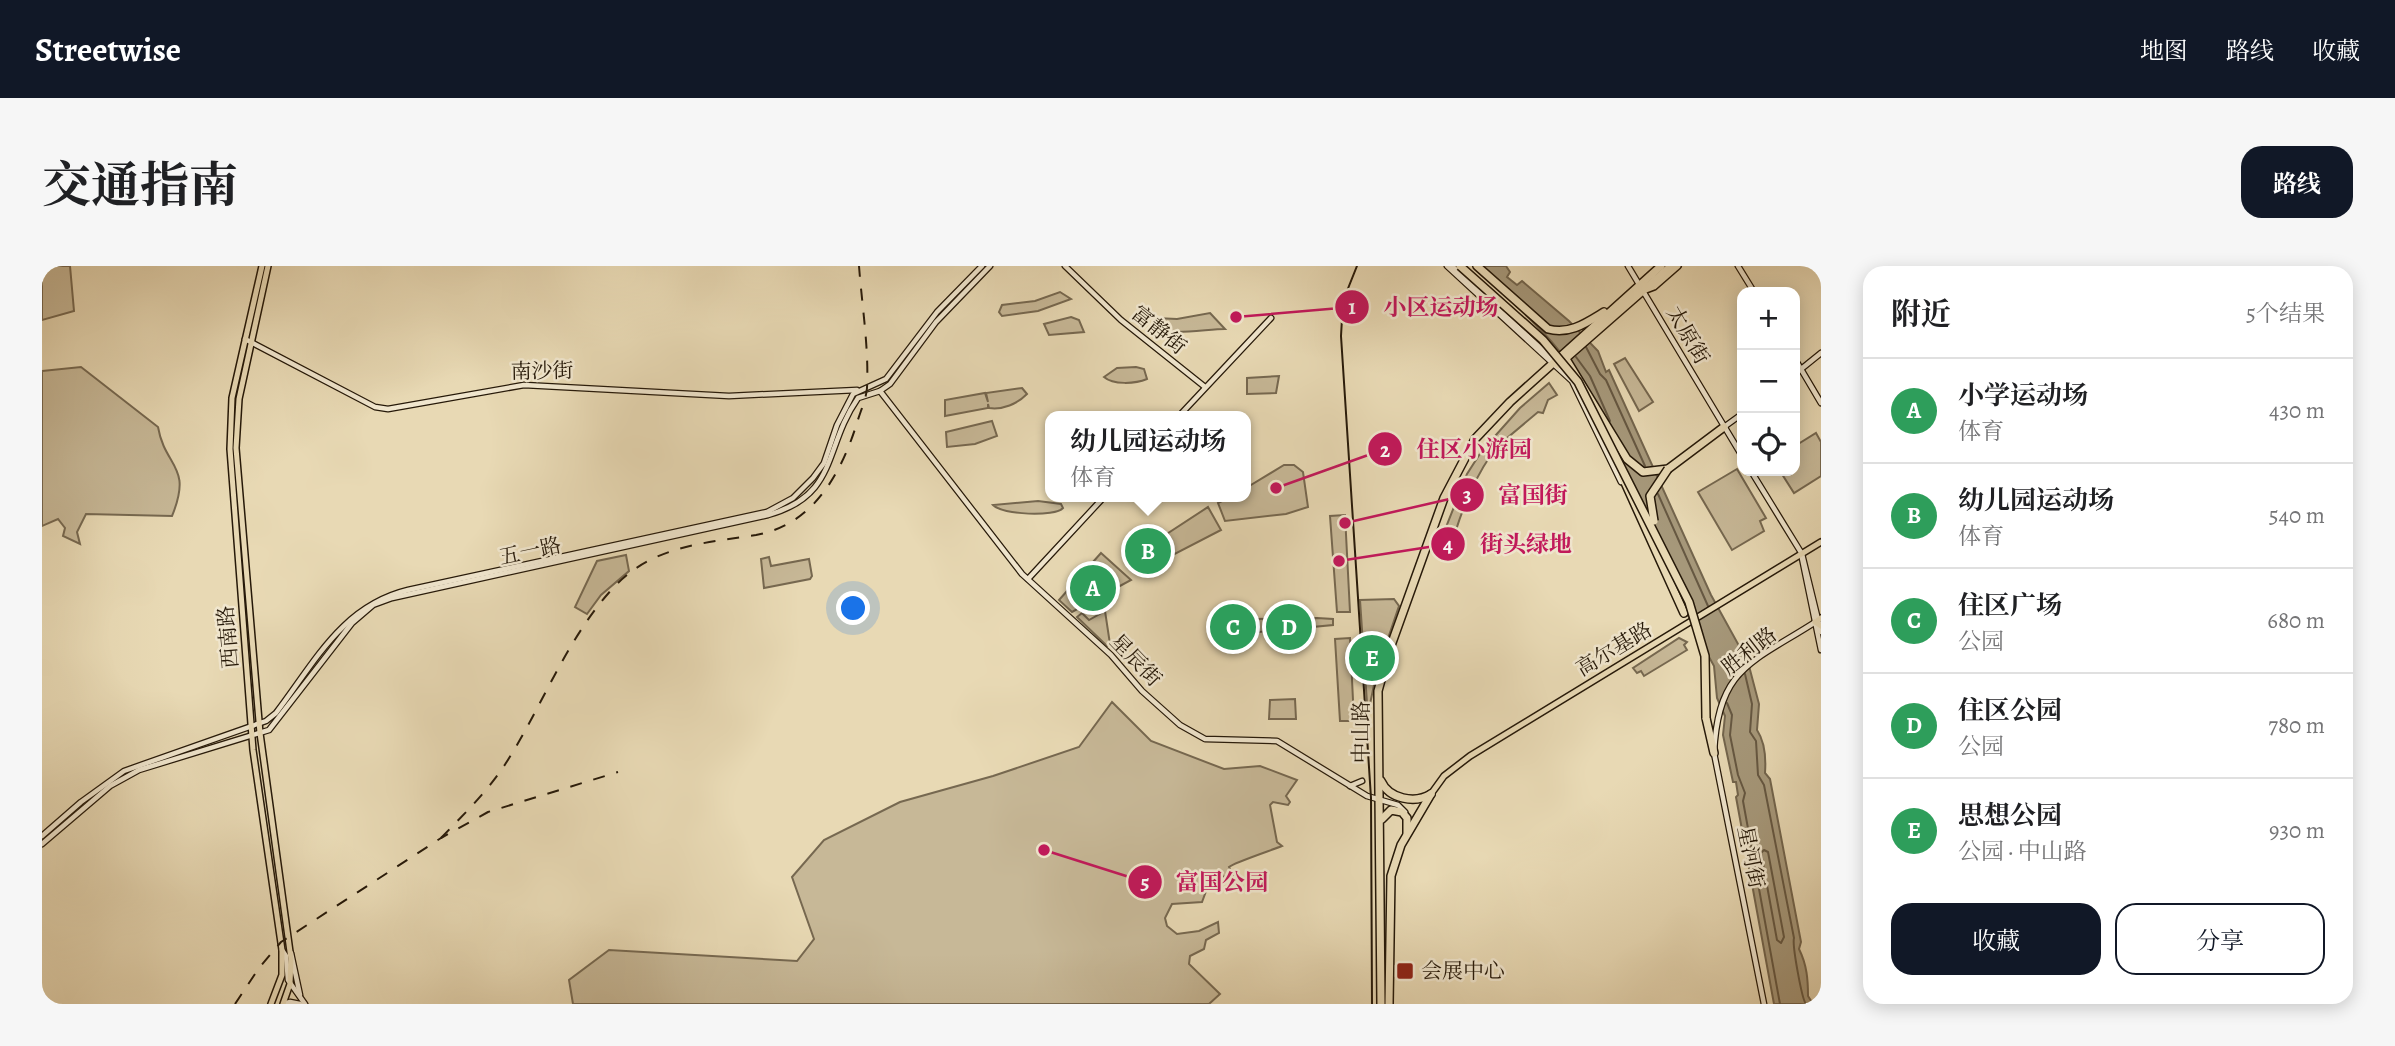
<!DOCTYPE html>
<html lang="zh">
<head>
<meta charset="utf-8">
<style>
  body { margin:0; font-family:Alegreya,"Noto Serif SC",serif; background:#f6f6f6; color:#202124 }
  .controls { position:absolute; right:21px; top:21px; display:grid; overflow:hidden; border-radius:14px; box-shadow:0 4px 18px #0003 }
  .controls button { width:63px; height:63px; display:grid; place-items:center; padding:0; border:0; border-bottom:2px solid #e0e0e0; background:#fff; color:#202124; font:35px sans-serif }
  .you { position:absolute; left:812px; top:343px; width:24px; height:24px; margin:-18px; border:5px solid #fff; border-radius:50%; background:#1a73e8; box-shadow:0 0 0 10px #1a73e833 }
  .badge { display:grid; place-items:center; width:46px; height:46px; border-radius:50%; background:#111827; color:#fff; font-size:23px; font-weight:700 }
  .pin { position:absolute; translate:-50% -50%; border:4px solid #fff; box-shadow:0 2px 7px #0006 }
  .popup { position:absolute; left:1003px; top:145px; width:206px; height:91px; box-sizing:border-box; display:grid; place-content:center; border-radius:14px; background:#fff; filter:drop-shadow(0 2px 5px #0005); font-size:23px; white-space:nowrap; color:#757577 }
  .popup b { font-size:26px; color:#202124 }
  .popup::after { content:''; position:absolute; left:50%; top:100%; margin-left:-14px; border:14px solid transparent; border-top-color:#fff }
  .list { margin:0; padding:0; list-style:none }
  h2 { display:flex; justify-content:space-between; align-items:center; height:91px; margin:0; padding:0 28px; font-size:30px }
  h2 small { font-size:23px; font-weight:400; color:#757577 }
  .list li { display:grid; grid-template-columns:46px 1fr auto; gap:21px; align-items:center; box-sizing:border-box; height:105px; padding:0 28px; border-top:2px solid #e0e0e0 }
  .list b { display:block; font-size:26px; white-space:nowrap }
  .list p { margin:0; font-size:23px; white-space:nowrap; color:#757577 }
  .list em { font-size:23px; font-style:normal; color:#757577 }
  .actions { display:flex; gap:14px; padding:21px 28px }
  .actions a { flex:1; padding:16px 0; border:2px solid #111827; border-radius:21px; text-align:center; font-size:24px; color:#111827 }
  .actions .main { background:#111827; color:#fff }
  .icon { flex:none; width:38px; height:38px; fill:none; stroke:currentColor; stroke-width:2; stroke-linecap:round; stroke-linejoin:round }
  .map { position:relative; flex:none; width:1779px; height:738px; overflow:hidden; border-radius:21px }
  header { display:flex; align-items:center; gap:42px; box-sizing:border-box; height:98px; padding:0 35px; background:#111827; color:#fff }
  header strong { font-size:33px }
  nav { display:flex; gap:38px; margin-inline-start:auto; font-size:24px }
  .intro { display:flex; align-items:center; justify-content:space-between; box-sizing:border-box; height:168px; padding:0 42px }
  h1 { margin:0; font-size:49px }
  .button { padding:18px 32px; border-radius:21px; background:#111827; color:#fff; font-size:24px; font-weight:700 }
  main { display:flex; gap:42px; padding:0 42px }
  aside { flex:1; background:#fff; border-radius:21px; box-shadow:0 4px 18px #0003 }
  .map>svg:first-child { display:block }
  .green { fill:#c7b897; stroke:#766850; stroke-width:2 }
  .water { fill:#a6987a; stroke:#73654d; stroke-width:2 }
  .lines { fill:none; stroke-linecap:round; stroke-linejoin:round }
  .shore { stroke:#665842; stroke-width:2 }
  .secondary-casing { stroke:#261909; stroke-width:7 }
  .primary-casing { stroke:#261909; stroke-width:8 }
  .highway-casing { stroke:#261909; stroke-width:10 }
  .secondary { stroke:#f0e6ce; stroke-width:4.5 }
  .primary { stroke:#e8d9b4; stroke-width:5 }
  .highway { stroke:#e8d9b4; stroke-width:7 }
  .tram { stroke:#261909; stroke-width:2 }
  .rail { stroke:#261909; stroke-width:2; stroke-dasharray:12 12; stroke-linecap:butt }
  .highway-bridge-casing { stroke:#261909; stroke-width:10; stroke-linecap:butt }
  .highway-bridge { stroke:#e8d9b4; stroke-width:7 }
  .poi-dot { fill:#8f2418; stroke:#f0e6ce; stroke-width:2.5 }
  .labels { text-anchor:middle; stroke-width:5; stroke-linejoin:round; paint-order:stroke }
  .street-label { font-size:21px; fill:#261909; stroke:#f0e6ce }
  .poi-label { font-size:21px; fill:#261909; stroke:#f0e6ce; text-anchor:start }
  .leader { fill:none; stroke:#c2185b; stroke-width:2.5 }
  .callout-dot { fill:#c2185b; stroke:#f0e6ce; stroke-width:2.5 }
  .mark-label { font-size:21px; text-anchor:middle; font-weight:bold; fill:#fff }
  .callout-label { font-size:23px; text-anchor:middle; font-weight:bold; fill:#c2185b; stroke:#f0e6ce; stroke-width:5; stroke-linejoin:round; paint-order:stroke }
</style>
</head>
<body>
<header>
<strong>Streetwise</strong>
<nav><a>地图</a><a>路线</a><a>收藏</a></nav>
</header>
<div class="intro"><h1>交通指南</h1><a class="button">路线</a></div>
<main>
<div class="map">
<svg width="1779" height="738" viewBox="0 0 1779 738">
  <rect width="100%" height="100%" fill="#e8d9b4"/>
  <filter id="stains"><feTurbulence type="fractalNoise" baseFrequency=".00286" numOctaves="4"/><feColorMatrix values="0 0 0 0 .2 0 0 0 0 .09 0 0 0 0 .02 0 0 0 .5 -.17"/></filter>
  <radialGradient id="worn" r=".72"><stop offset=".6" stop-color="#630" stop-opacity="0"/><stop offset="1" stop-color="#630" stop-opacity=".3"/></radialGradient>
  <g class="green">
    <path d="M0,0h28l4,45 -32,9z"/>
    <path d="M1018,26l11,7 -33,12 -36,5 -3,-4 3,-7 33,-4z"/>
    <path d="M1168,47l15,16c-19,0 -58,8 -72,-2l3,-9 21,1z"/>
    <path d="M1029,51l8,3 5,12 -35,3 -5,-11z"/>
    <path d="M1583,92l28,44 -14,9 -25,-47z"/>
    <path d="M39,101l77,60c7,41 35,38 14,89l-86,-2 -9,18 3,12 -17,-8 2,-8 -7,-9 -16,7v-155z"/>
    <path d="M1094,101l8,2 3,10c-12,5 -34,6 -43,-2l13,-9z"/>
    <path d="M1237,110l-3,17 -29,1v-16z"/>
    <path d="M1507,117l8,12 -9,5 -5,13 -5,-1 -44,37 -7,-4 33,-37z"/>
    <path d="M980,122l5,6c-10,10 -24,16 -38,14l-1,-4v4l-43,8v-16l40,-7 3,9 -2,-9z"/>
    <path d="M950,155l5,15 -22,8 -28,3 -1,-15z"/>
    <path d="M1774,167l5,9v34l-27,17 -14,-22h15v-25z"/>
    <path d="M1441,183l8,6c-21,30 -33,65 -42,99l-12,-4 30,-76z"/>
    <path d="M1242,199h10l9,7 5,35 -22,7 -61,7 -7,-18 12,-6h16v-9z"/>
    <path d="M1695,203l29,49 -6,3 4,10 -32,19 -34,-58z"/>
    <path d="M996,235l23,3 2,4c-8,9 -61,7 -70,-3z"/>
    <path d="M1166,241l13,23 -54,28 -11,-17z"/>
    <path d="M1303,249l5,97h-13l-7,-96z"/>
    <path d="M1059,287l30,27 -59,32 -13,-12z"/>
    <path d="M584,289l3,16 -28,24 -14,19 -12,-7 22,-46z"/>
    <path d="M727,291l2,9 38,-7 3,17 -2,3 -46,9 -3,-29z"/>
    <path d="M1352,333l5,7 -22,65 -7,33 -3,-1 -7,-103z"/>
    <path d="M1063,345l5,33 -3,2 -30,-29 5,-4 7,7z"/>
    <path d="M1275,352l16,1v6l-84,8 -1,-14z"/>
    <path d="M1308,372l4,83h-14l-5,-82z"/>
    <path d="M1637,372l8,4 -3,3 3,5 -43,26 -3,-5 -4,2 -4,-5z"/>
    <path d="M1253,433l1,20h-27l1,-19z"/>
    <path d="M1070,436l39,39 73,28 36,-3 37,14 -11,16 4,6 -2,3 -15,-3 -3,3 7,37 5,4c-10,4 -49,17 -53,21l4,9 -16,1 -9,9 -6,16 -30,2 -7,14 2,8 10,8 22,-3 19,-9 1,11 -13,7 -2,9 -14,7 -1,8 31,30 -11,10h-636l-4,-24 40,-30 188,11 17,-22 -22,-62 32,-37 76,-38 93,-26 86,-29z"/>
  </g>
  <path class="water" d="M1431,0h33l4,6 -3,5 10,8 5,-4 47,40 29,30 8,21 3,-2 102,225 37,67 11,42 -2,26c8,12 9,29 8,43l5,6 31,163 -2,7c8,16 9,31 9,47l5,8h-39l-38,-207 2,-2 -2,-13h-3l-10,-47 2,-19 -8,-18 -3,-32 -18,-33 -97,-220c-30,-64 -75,-100 -126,-147z"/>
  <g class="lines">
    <g class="shore">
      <path d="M1544,81l14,27 6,6 39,86"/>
      <path d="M1534,91l14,19 20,45"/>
      <path d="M1616,228l50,112"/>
      <path d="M1703,408l7,30 -2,28 6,9 2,34 6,10 30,153c-2,7 8,62 12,66"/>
      <path d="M1685,437l5,12 -2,20 8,40 7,18 -2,8 37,203"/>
      <path d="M1722,584l4,2 16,85 -3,6 -4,-3 -16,-87z"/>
    </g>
    <g class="secondary-casing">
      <g id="secondary">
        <path d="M1023,0l56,54 84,67"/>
        <path d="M1405,0l125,115 49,101"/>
        <path d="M1410,0l99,92"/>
        <path d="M1586,0l114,190"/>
        <path d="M1696,0l16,26"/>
        <path d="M203,73l130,68 13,2 136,-24 205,11 128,-6"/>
        <path d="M1753,93l26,44"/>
        <path d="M1753,108l26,-21"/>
        <path d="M838,125l142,183 89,81 31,36 38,34 25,14 72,2 90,55 31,9 7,7"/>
        <path d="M1137,150l92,-98"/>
        <path d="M1682,161l18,-13"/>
        <path d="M1709,205l51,83 19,78"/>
        <path d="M1760,292l19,92"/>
        <path d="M986,313l76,-82"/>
        <path d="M1308,520l12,-5"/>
        <path d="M0,570l39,-34 43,-31 142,-50 10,-8c39,-51 66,-107 132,-123l359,-78 26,-14 20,-20 11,-15 13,-38 16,-31 33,-15 51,-67 45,-46"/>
        <path d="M0,578l68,-58 29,-16 130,-40 83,-107 21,-18 19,-7 376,-83c71,-20 55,-67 90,-117l22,-7 10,-7 46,-62 54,-56"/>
        <path d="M240,684l4,6 2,24 17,24"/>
        <path d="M249,687l9,42"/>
        <path d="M242,738l6,-2 10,2"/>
        <path d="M1722,738l-50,-251c4,-86 38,-90 103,-132"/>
      </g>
    </g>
    <g class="primary-casing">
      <g id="primary">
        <path d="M220,0l-30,132 -2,51 23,301 29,200v25l-11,29"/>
        <path d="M226,0l-29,133 -3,49 24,285 31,226 -1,25 -7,20"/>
        <path d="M1604,24l8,-3 24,-21"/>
        <path d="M1776,354l3,-2"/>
        <path d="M1773,356l6,4"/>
        <path d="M1389,528l13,-18 26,-20 351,-214"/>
      </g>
    </g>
    <g class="highway-casing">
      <g id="highway">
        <path d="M1435,0l71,63c21,6 38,-6 56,-17"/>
        <path d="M1524,93l61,100 16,13 25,-3 56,-42"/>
        <path d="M1516,99l113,-99"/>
        <path d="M1580,210l62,137"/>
        <path d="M1664,452l8,35"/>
        <path d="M1339,515c8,18 34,23 50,13"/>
        <path d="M1340,553l9,-9 11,2 5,6v15"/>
        <path d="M1339,738l-3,-313 11,-40 55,-153 31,-59 35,-37 151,-136"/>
        <path d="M1347,738l2,-128 10,-31 30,-51"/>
      </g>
    </g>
    <use href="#secondary" class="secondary"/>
    <use href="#primary" class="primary"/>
    <use href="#highway" class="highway"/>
    <path class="tram" d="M1315,0l-14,35 -2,35 30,462 1,206"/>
    <g class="rail">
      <path d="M399,572c22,-23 45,-45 63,-72 38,-58 62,-128 111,-180 38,-40 89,-43 141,-51 57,-10 85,-61 101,-112 3,-11 9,-23 10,-35 2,-40 -5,-82 -8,-122"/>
      <path d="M193,738l24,-36 22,-26 160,-104 47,-26 130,-40"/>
    </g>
    <g class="highway-bridge-casing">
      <g id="highway-bridge">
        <path d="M1418,0l83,74 35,42 111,220 16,54 1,62"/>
        <path d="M1612,255l-4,-25 18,-27"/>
      </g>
    </g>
    <use href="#highway-bridge" class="highway-bridge"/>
  </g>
  <rect class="poi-dot" x="1354" y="696" width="18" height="18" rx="3.5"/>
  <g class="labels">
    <g class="street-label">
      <text transform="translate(1117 64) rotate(39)" y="7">富静街</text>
      <text transform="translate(1646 69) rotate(60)" y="7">太原街</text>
      <text transform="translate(500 105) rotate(-1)" y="7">南沙街</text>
      <text transform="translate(488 285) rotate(-12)" y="7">五一路</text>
      <text transform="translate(186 371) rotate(-95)" y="7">西南路</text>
      <text transform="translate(1572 383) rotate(-31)" y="7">高尔基路</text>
      <text transform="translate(1707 385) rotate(-38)" y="7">胜利路</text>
      <text transform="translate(1094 394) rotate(46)" y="7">星辰街</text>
      <text transform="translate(1319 466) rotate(-90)" y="7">中山路</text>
      <text transform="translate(1709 591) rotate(79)" y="7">星河街</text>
    </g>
    <g class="poi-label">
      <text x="1379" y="712">会展中心</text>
    </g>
  </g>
  <path class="leader" d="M1194 51L1310 41M1234 222L1343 183M1303 257L1425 229M1297 295L1406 278M1002 584L1103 616"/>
  <g class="callout-dot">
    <circle cx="1194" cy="51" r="7"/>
    <circle cx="1234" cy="222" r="7"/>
    <circle cx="1303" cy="257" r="7"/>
    <circle cx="1297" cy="295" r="7"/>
    <circle cx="1002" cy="584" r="7"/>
    <circle cx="1310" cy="41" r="18"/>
    <circle cx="1343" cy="183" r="18"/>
    <circle cx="1425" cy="229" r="18"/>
    <circle cx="1406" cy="278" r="18"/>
    <circle cx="1103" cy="616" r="18"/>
  </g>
  <g class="mark-label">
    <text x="1310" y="48">1</text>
    <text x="1343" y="191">2</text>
    <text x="1425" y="236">3</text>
    <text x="1406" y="286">4</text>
    <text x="1103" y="623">5</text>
  </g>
  <g class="callout-label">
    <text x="1399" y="49">小区运动场</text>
    <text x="1432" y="191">住区小游园</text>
    <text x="1491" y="237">富国街</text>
    <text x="1484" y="286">街头绿地</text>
    <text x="1180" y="624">富国公园</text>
  </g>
  <rect width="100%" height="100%" filter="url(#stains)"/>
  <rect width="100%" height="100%" fill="url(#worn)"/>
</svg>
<div class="controls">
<button>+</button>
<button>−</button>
<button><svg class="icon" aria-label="locate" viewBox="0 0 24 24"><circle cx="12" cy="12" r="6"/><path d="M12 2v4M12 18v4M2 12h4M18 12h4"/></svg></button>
</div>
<div class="you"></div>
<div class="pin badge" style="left:1051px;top:322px;background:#2e9e5b">A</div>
<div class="pin badge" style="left:1106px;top:285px;background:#2e9e5b">B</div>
<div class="popup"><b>幼儿园运动场</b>体育</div>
<div class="pin badge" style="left:1191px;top:361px;background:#2e9e5b">C</div>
<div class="pin badge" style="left:1247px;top:361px;background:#2e9e5b">D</div>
<div class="pin badge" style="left:1330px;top:392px;background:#2e9e5b">E</div>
</div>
<aside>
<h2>附近<small>5个结果</small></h2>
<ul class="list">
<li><span class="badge" style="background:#2e9e5b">A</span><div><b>小学运动场</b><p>体育</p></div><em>430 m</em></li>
<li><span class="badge" style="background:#2e9e5b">B</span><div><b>幼儿园运动场</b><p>体育</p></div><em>540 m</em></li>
<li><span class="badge" style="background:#2e9e5b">C</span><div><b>住区广场</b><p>公园</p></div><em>680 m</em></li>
<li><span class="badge" style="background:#2e9e5b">D</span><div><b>住区公园</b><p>公园</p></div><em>780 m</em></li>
<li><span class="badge" style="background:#2e9e5b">E</span><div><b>思想公园</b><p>公园 · 中山路</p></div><em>930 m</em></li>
</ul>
<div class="actions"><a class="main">收藏</a><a>分享</a></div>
</aside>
</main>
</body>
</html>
